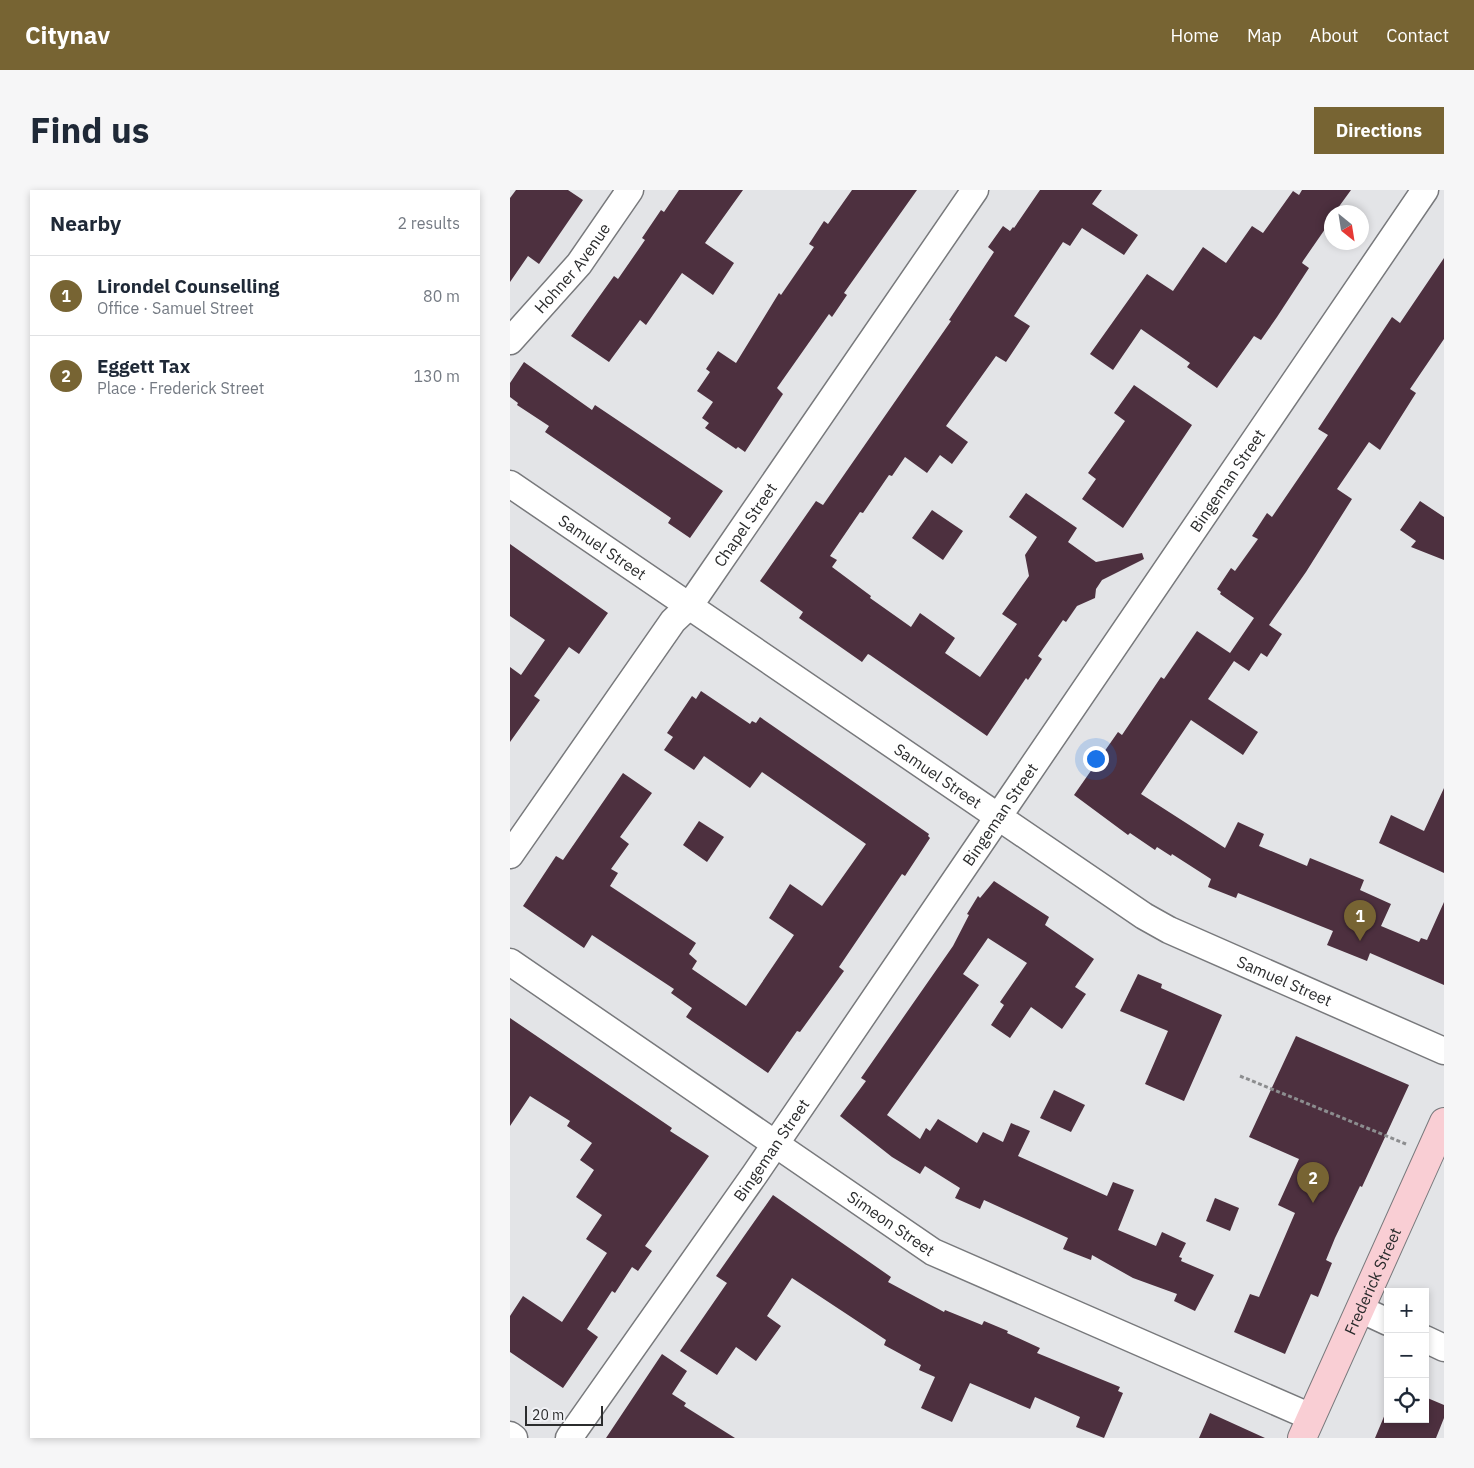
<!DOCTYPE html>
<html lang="en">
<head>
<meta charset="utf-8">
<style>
  body { margin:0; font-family:"IBM Plex Sans",sans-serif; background:#f6f6f7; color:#1f2937 }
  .controls { position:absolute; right:15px; bottom:15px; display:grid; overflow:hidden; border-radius:0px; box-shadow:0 2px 8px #0003 }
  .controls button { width:45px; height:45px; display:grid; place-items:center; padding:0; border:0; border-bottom:1px solid #e0e1e3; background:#fff; color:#1f2937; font:25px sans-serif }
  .compass { position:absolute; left:814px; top:15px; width:45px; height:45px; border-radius:50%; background:#fff; box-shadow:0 2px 8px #0003; rotate:150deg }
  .scale { position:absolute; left:15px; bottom:12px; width:78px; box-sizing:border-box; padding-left:5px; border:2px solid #2b2c2d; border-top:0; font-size:14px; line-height:18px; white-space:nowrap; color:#2b2c2d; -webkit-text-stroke:4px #f0f1f5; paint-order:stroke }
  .you { position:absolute; left:585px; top:568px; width:18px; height:18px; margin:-12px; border:4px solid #fff; border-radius:50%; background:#1a73e8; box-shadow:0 0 0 8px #1a73e833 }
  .badge { display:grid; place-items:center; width:32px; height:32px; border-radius:50%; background:#776433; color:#fff; font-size:16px; font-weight:700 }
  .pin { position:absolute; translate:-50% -41px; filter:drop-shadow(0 1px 2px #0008) }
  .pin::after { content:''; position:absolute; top:26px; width:18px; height:15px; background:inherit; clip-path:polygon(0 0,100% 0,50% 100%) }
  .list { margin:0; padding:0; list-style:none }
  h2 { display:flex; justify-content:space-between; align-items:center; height:65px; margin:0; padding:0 20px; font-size:21px }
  h2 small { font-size:16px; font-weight:400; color:#747a83 }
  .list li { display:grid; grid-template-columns:32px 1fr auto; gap:15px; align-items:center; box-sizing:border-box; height:80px; padding:0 20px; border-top:1px solid #e0e1e3 }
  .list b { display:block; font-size:19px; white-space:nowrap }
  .list p { margin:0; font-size:16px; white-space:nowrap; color:#747a83 }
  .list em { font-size:16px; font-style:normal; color:#747a83 }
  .icon { flex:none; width:28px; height:28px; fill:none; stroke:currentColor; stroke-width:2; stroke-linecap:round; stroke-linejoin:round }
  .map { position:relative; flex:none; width:934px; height:1248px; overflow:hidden; border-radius:0px }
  header { display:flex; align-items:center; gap:30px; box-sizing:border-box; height:70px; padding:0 25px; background:#776433; color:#fff }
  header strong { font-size:24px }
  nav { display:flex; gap:28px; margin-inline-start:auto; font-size:18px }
  .intro { display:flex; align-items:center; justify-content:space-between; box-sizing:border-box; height:120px; padding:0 30px }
  h1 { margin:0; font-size:35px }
  .button { padding:12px 22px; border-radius:0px; background:#776433; color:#fff; font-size:18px; font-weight:700 }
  main { display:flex; gap:30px; padding:0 30px }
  aside { flex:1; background:#fff; border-radius:0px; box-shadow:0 2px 8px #0003 }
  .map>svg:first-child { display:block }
  .building { fill:#4d303f }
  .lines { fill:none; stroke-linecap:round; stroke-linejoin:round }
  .street-casing { stroke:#78797c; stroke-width:29 }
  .secondary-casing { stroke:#78797c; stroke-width:30 }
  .path { stroke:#8c8d8f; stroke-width:3; stroke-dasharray:4 2.5; stroke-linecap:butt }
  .street { stroke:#fff; stroke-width:26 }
  .secondary { stroke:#f9ced4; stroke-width:28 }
  .labels { text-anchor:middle; stroke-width:5; stroke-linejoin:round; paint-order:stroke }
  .street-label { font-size:16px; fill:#2b2c2d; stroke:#f0f1f5 }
</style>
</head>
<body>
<header>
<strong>Citynav</strong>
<nav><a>Home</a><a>Map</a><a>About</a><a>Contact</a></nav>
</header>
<div class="intro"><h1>Find us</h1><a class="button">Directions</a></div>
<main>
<aside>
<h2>Nearby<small>2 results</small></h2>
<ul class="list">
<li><span class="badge">1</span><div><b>Lirondel Counselling</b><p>Office · Samuel Street</p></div><em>80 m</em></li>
<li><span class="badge">2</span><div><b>Eggett Tax</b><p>Place · Frederick Street</p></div><em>130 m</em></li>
</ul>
</aside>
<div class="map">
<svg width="934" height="1248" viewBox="0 0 934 1248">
  <rect width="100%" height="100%" fill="#e3e4e7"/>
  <g class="building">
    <path d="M6,0h52l15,10 -44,64 -11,-8 -18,26v-84z"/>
    <path d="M169,0h64l-38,53 29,20 -21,32 -31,-22 -36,52 -6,-5 -31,42 -38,-26 43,-60 4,3 27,-39 -3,-2 19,-28 3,2z"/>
    <path d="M342,0h65l-73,103 3,2 -15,22 -3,-3 -52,74 6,6 -38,58 -7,-5 -2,2 -31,-21 4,-5 -7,-5 11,-16 -16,-11 13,-19 -4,-3 12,-18 18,12 43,-70 2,2 33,-48 -5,-3 15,-23 4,3z"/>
    <path d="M530,0h62l-10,14 46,31 -14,20 -42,-27 -12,18 -7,-4 -49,74 16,10 -24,36 -10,-6 -50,70 22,16 -16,22 -12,-9 -13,18 -22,-16 -13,19 -3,-1 -26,38 -3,-1 -30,44 7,4 -5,7 39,29 -1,2 41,29 9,-14 35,25 -10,15 35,24 37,-53 -15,-10 27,-38 -4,-21 12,-18 -28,-20 17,-24 51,35 -9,14 28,20 46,-9 2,6 -42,21 -6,9 -1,9 -18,8 -11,16 -3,-2 -25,36 4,3 -14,21 -2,-2 -39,58 -117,-81 -2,-1 -6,8 -63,-44 4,-6 -43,-31 56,-80 7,4 128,-184 -2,-1 45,-68 -6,-5 15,-21 7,5 3,-4 1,1z"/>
    <path d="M792,0h49l-16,22h-3v7l-29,42 -1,2 7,5 -32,49 -16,23 -7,-4 -37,52 -30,-21 3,-4 -49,-34 -28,41 -23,-16 57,-80 26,17 30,-44 23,16 26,-37 11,7 30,-42 6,4z"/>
    <path d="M934,68v81l-34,50 6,4 -36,57 -11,-8 -32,47 15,10 -46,73 -37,53 13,9 -15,23 -6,-4 -12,18 -15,-10 -26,38 50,33 -15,23 -52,-35 -50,74 84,54 13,-26 26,12 -5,12 48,20 3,-8 54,22 -4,10 31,14 -10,22 38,16 2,-4 6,2 17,-38v83l-74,-32 -3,8 -40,-16 6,-14 -95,-38 -2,5 -28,-11 3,-8 -39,-25 -1,2 -14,-9 -2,3 -25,-17 -2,2 -54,-40 44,-63 4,3 39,-58 3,2 33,-48 33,22 24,-35 -34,-24 1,-2 -4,-3 14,-21 4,3 23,-32 -6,-3 15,-23 5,4 56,-82 -10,-6 74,-112 8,6z"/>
    <path d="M14,172l68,48 3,-5 128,86 -33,47 -22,-15 3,-5 -126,-86 4,-6 -32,-21 1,-2 -8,-6v-14z"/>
    <path d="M624,195l58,40 -69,103 -41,-29 14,-20 -8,-6 37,-52 -11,-8z"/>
    <path d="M910,311l24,16v43l-33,-13 5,-6 -16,-11z"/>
    <path d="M422,320l31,21 -20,29 -31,-22z"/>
    <path d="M0,354l98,69 -29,41 -10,-7 -35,49 6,4 -30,42v-75l11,8 24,-35 -35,-24z"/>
    <path d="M191,501l49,33 2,-3 4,2 4,-6 169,117 -1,2 2,2 -25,38 -3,-2 -63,93 5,4 -44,61 -3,-1 -29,42 -82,-56 6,-9 -21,-15 3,-4 -82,-54 -8,13 -61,-42 33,-50 7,4 60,-87 29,20 -32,44 9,7 -18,25 7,4 -8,13 86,57 -7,11 8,7 -5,8 54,37 48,-71 -25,-17 21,-34 32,22 44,-62 -104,-72 -12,16 -46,-32 -10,14 -30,-20 9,-13 -6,-4 25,-37 4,3z"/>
    <path d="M934,598v85l-65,-30 12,-28 33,16z"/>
    <path d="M189,631l25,16 -17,25 -24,-17z"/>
    <path d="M484,691l55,36 -4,8 49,34 -19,28 11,7 -24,35 -31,-22 -21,31 -19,-13 13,-20 -4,-3 27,-39 -39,-25 -25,36 16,11 -92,130 33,24 6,-11 4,3 8,-12 39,24 6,-11 20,10 8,-19 19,8 -12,25 89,40 6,-14 21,8 -16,40 38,16 6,-14 24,11 -7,14 3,1 -1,3 33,14 -19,36 -21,-10 3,-7 -44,-16 -41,-23 -1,5 -28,-11 5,-11 -84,-38 -4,9 -25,-11 5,-10 -35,-22 -5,8 -28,-17 -52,-41 26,-35 -5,-3 92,-132 16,-31 -2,-1 11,-18 2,2z"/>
    <path d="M628,784l24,10 -1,4 61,27 -38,86 -39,-17 23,-53 -48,-20z"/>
    <path d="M0,828l162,110 -2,3 39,25 -64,90 7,5 -14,20 -6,-4 -17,26 -3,-2 -25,38 11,8 -35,51 -53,-36v-36l13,-20 39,26 45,-69 -21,-14 16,-24 -26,-18 18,-27 -14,-10 12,-17 -25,-17 3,-5 -40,-25 -20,30z"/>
    <path d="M786,846l113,49 -47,102 -2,-1 -25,52 -9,22 6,3 -14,34 -7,-3 -26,60 -51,-22 16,-38 9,3 36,-84 -17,-8 21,-46 -50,-22z"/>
    <path d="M544,900l31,15 -14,27 -31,-14z"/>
    <path d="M263,1005l118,82 -3,5 56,30 1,-2 37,15 2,-4 24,10 -1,2 33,15 -3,5 83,34 -2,4 5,2 -19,45 -28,-11 4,-10 -45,-20 -5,12 -60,-26 -18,39 -31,-14 14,-31 -16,-7 2,-5 -37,-20 2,-5 -94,-62 -25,38 14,10 -25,35 -20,-14 -19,28 -37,-24 47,-68 -11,-7z"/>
    <path d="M705,1008l24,10 -9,23 -24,-10z"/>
    <path d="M152,1164l25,17 -15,23 14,9 -2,3 51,32h-129z"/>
    <path d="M915,1207l19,8v13l-8,20h-61l13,-31v12h37z"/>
    <path d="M700,1223l55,25h-66z"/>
  </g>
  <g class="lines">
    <g class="street-casing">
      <g id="street">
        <path id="s1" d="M0,151l69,-77 51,-74"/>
        <path id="s2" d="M0,294l634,432 25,14 275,121"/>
        <path id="s3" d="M0,665l163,-234 17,-16 285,-415"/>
        <path id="s4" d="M0,772l423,290 378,165"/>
        <path d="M850,1119l28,13"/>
        <path d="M915,1149l19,9"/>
        <path d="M0,1245l4,3"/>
        <path id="s5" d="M59,1248l186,-264 670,-984"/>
      </g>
    </g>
    <g class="secondary-casing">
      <g id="secondary">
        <path id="s6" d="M792,1248l142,-316"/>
      </g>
    </g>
    <path class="path" d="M730,886l166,68"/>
    <use href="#street" class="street"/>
    <use href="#secondary" class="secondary"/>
  </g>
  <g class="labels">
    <g class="street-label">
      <text dy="6" stroke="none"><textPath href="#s1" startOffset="96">Hohner Avenue</textPath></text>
      <text dy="6" stroke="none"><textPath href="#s5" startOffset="1162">Bingeman Street</textPath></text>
      <text dy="6" stroke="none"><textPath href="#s3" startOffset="406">Chapel Street</textPath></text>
      <text dy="6" stroke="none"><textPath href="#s2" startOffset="112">Samuel Street</textPath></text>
      <text dy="6" stroke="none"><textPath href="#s2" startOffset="518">Samuel Street</textPath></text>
      <text dy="6" stroke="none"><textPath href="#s5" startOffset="758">Bingeman Street</textPath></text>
      <text dy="6" stroke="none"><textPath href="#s2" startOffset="922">Samuel Street</textPath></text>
      <text dy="6" stroke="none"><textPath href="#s5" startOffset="352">Bingeman Street</textPath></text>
      <text dy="6" stroke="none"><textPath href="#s4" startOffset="462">Simeon Street</textPath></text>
      <text dy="6" stroke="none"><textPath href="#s6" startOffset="172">Frederick Street</textPath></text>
    </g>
  </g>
</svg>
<div class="controls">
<button>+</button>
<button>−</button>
<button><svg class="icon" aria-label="locate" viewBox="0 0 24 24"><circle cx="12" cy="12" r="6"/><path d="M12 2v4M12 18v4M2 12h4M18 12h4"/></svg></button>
</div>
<svg class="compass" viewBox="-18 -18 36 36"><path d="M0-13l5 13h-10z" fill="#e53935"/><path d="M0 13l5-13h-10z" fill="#747a83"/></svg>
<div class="scale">20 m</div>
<div class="you"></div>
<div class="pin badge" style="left:850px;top:751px">1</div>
<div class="pin badge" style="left:803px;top:1013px">2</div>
</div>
</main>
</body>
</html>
